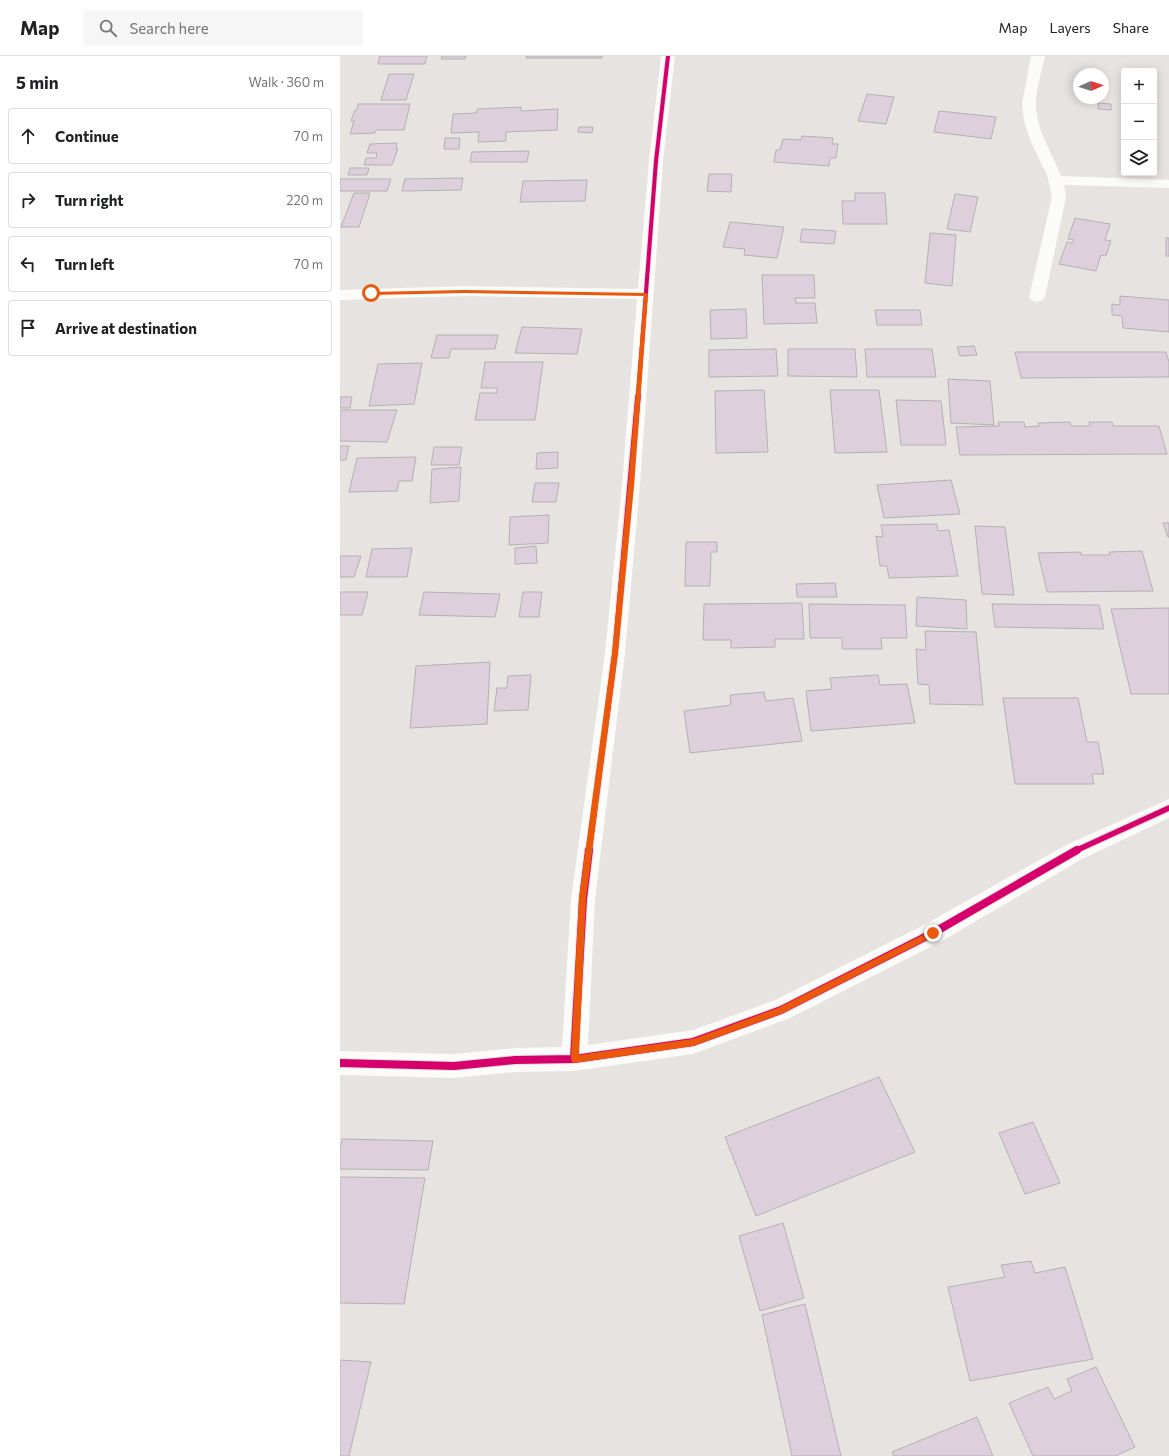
<!DOCTYPE html>
<html lang="en">
<head>
<meta charset="utf-8">
<style>
  body { margin:0; font-family:Commissioner,sans-serif; background:#f6f6f6; color:#202124 }
  .controls { position:absolute; right:12px; top:12px; display:grid; overflow:hidden; border-radius:4px; box-shadow:0 2px 10px #0003 }
  .controls button { width:36px; height:36px; display:grid; place-items:center; padding:0; border:0; border-bottom:1px solid #e0e0e0; background:#fff; color:#202124; font:20px sans-serif }
  .compass { position:absolute; left:733px; top:12px; width:36px; height:36px; border-radius:50%; background:#fff; box-shadow:0 2px 10px #0003; rotate:87deg }
  .stop { position:absolute; width:12px; height:12px; margin:-9px; border:3px solid #ea580c; border-radius:50%; background:#fff }
  .stop.end { background:#ea580c; border-color:#fff; box-shadow:0 1px 4px #0008 }
  .list { margin:0; padding:0; list-style:none }
  h2 { display:flex; justify-content:space-between; align-items:center; height:52px; margin:0; padding:0 16px; font-size:17px }
  h2 small { font-size:13px; font-weight:400; color:#757577 }
  .list li { display:grid; grid-template-columns:26px 1fr auto; gap:12px; align-items:center; box-sizing:border-box; height:56px; margin:0 8px 8px; padding:0 8px; border:1px solid #e0e0e0; border-radius:4px }
  .list b { display:block; font-size:15px; white-space:nowrap }
  .list em { font-size:13px; font-style:normal; color:#757577 }
  .icon { flex:none; width:22px; height:22px; fill:none; stroke:currentColor; stroke-width:2; stroke-linecap:round; stroke-linejoin:round }
  .map { position:relative; flex:none; width:829px; height:1400px; overflow:hidden }
  header { display:flex; align-items:center; gap:24px; box-sizing:border-box; height:56px; padding:0 20px; background:#fff; border-bottom:1px solid #e0e0e0 }
  header strong { font-size:19px }
  nav { display:flex; gap:22px; margin-inline-start:auto; font-size:14px }
  .search { width:280px; height:36px; background:#f6f6f6; display:flex; align-items:center; gap:10px; box-sizing:border-box; padding:0 14px; border-radius:4px; color:#757577; font-size:15px }
  main { display:flex }
  aside { flex:1; background:#fff }
  .map>svg:first-child { display:block }
  .building { fill:#ddd0dc; stroke:#b3b1b1 }
  .lines { fill:none; stroke-linecap:round; stroke-linejoin:round }
  .minor { fill:#fbfbfa; fill-rule:evenodd }
  .cycleway-far2-casing { stroke:#e9e2df; stroke-width:5.5 }
  .cycleway-far1-casing { stroke:#e9e2df; stroke-width:8 }
  .cycleway-casing { stroke:#e9e2df; stroke-width:10 }
  .cycleway-far2 { stroke:#d6006c; stroke-width:4 }
  .cycleway-far1 { stroke:#d6006c; stroke-width:5.5 }
  .cycleway { stroke:#d6006c; stroke-width:8 }
  .route { fill:#ea580c }
</style>
</head>
<body>
<header>
<strong>Map</strong>
<div class="search"><svg class="icon" aria-label="search" viewBox="0 0 24 24"><circle cx="10" cy="10" r="6"/><path d="M15 15l6 6"/></svg>Search here</div>
<nav><a>Map</a><a>Layers</a><a>Share</a></nav>
</header>
<main>
<aside>
<h2>5 min<small>Walk · 360 m</small></h2>
<ul class="list">
<li><svg class="icon" aria-label="ahead" viewBox="0 0 24 24"><path d="M12 20V5M6 11l6-6 6 6"/></svg><div><b>Continue</b></div><em>70 m</em></li>
<li><svg class="icon" aria-label="right" viewBox="0 0 24 24"><path d="M7 20v-9h11M14 6l5 5-5 5"/></svg><div><b>Turn right</b></div><em>220 m</em></li>
<li><svg class="icon" aria-label="left" viewBox="0 0 24 24"><path d="M17 20v-9H6M10 6l-5 5 5 5"/></svg><div><b>Turn left</b></div><em>70 m</em></li>
<li><svg class="icon" aria-label="arrive" viewBox="0 0 24 24"><path d="M6 21V4h12l-3 4 3 4H6"/></svg><div><b>Arrive at destination</b></div></li>
</ul>
</aside>
<div class="map">
<svg width="829" height="1400" viewBox="0 0 829 1400">
  <rect width="100%" height="100%" fill="#e7e3e1"/>
  <g class="building">
    <path d="M40,0h47l-2,8h-47z"/>
    <path d="M102,0h24l-1,3h-24z"/>
    <path d="M187,0h75v2h-76z"/>
    <path d="M49,18h25l-8,26h-25z"/>
    <path d="M527,38l27,3 -8,27 -28,-3z"/>
    <path d="M758,47l13,1v6l-13,-1z"/>
    <path d="M18,48h52l-6,26h-28l-1,3 -25,1 4,-13h-3l4,-11h2z"/>
    <path d="M181,51v4l37,-2 -1,21 -51,2v9l-28,1 1,-10 -28,1 2,-19 24,-1v-4z"/>
    <path d="M599,55l57,6 -5,22 -57,-7z"/>
    <path d="M239,71h14l-1,6 -14,-1z"/>
    <path d="M462,80l31,2 -1,6h6l-2,14h-6l-1,8 -55,-4 2,-12h4l3,-11 18,1z"/>
    <path d="M105,82h15l-1,11h-15z"/>
    <path d="M57,87l-1,6h2l-6,16h-28l2,-7h10l1,-5h-10l3,-9z"/>
    <path d="M189,95l-2,11h-57l2,-10z"/>
    <path d="M10,112h19l-2,7h-19z"/>
    <path d="M369,118h23l-1,18 -24,-1z"/>
    <path d="M123,122l-2,12 -59,1 3,-12z"/>
    <path d="M0,123h51l-4,12h-47z"/>
    <path d="M247,124l-2,21 -65,1 3,-21z"/>
    <path d="M14,137h16l-11,34h-18z"/>
    <path d="M515,137h30l2,31h-44l-1,-23h13z"/>
    <path d="M615,138l23,3 -8,35 -23,-3z"/>
    <path d="M735,162l35,6 -5,16 6,1 -5,15 -5,-1 -5,16 -37,-7 8,-22 5,1 2,-3 -6,-1z"/>
    <path d="M390,166l54,5 -7,31 -33,-3 1,-6 -22,-2z"/>
    <path d="M462,173l34,2 -2,13 -34,-2z"/>
    <path d="M590,177l26,2 -4,51 -27,-3z"/>
    <rect x="826" y="182" width="3" height="18"/>
    <path d="M422,219h52l1,23h-20l1,5h19l2,20 -53,1z"/>
    <path d="M780,240l49,4v32l-46,-4 -1,-12 -10,-1v-11l8,1z"/>
    <path d="M406,253l1,29 -36,1 -1,-29z"/>
    <path d="M535,254h45l2,15h-45z"/>
    <path d="M182,271l60,2 -5,25 -62,-1z"/>
    <path d="M97,279h61l-3,14h-44l-2,9h-18z"/>
    <path d="M634,290l3,9 -17,1 -3,-9z"/>
    <path d="M436,293l2,27 -69,1v-27z"/>
    <path d="M448,293h67l2,28 -69,-1z"/>
    <path d="M525,293h67l4,28h-69z"/>
    <path d="M675,296h151l3,10v15l-148,1z"/>
    <path d="M145,306h58l-8,58h-60l5,-27h17v-5h-16z"/>
    <path d="M82,307l-8,41 -45,2 9,-42z"/>
    <path d="M608,323l42,2 4,44 -43,-2z"/>
    <path d="M424,334l4,62 -52,1 -1,-62z"/>
    <path d="M490,334h49l8,62 -52,1z"/>
    <path d="M0,341h12l-2,11h-10z"/>
    <path d="M556,344l45,1 5,44h-45z"/>
    <path d="M0,354h57l-10,32 -47,-1z"/>
    <path d="M658,366h26l1,5 14,-1 -1,-3 32,-1 1,4h19l-1,-4h23l1,4h46l8,28 -207,1 -4,-28 43,-1z"/>
    <path d="M0,390h9l-3,14h-6z"/>
    <path d="M94,391h28l-3,18h-28z"/>
    <path d="M218,396v16l-22,1 1,-16z"/>
    <path d="M76,401l-4,24h-13l-2,10 -48,1 8,-34z"/>
    <path d="M121,411l-2,34 -29,2 2,-34z"/>
    <path d="M611,424l9,34 -76,4 -7,-33z"/>
    <path d="M195,427h24l-3,19h-24z"/>
    <path d="M209,459l-1,28 -39,2 1,-28z"/>
    <path d="M823,467h6v14h-1z"/>
    <path d="M597,468l1,7 11,-1 9,46 -69,2 -2,-12h-7l-4,-30 7,1 -2,-12z"/>
    <path d="M635,470l30,1 9,68 -32,-1z"/>
    <path d="M346,486h31v10h-6l-1,34h-25z"/>
    <path d="M196,490l1,17 -22,1v-16z"/>
    <path d="M72,492l-5,29h-41l6,-28z"/>
    <path d="M802,495l11,40 -106,1 -9,-39 43,-1v3h29l-1,-3z"/>
    <path d="M0,500h21l-7,21h-14z"/>
    <path d="M495,527l2,14h-40l-1,-13z"/>
    <path d="M0,536h28l-6,23h-22z"/>
    <path d="M84,536l76,2 -5,23 -76,-2z"/>
    <path d="M183,536h19l-3,25h-20z"/>
    <path d="M577,541l49,3 1,29 -51,-3z"/>
    <path d="M462,547l2,36h-29v8l-44,1v-8h-28l1,-36z"/>
    <path d="M469,548l96,1 2,33h-26l1,11h-40v-11h-32z"/>
    <path d="M652,548l107,1 5,24 -109,-2z"/>
    <path d="M829,552v86h-38l-20,-85z"/>
    <path d="M585,575l51,1 7,73 -53,-1 -1,-19 -11,-1 -2,-35 10,1z"/>
    <path d="M150,606l-3,62 -77,4 6,-62z"/>
    <path d="M191,619l-3,35 -34,1 3,-23h10l1,-12z"/>
    <path d="M538,619l2,10 27,-1 8,39 -104,8 -5,-40 26,-2 -2,-11z"/>
    <path d="M424,636l2,9 27,-3 9,43 -112,12 -6,-42 47,-6 -1,-10z"/>
    <path d="M663,642h75l9,44h11l6,32h-12l2,10h-79z"/>
    <path d="M539,1021l36,75 -159,64 -31,-79z"/>
    <path d="M693,1066l27,61 -35,11 -26,-61z"/>
    <path d="M2,1083l91,2 -5,29 -88,-1v-20z"/>
    <path d="M0,1121l85,1 -21,126 -64,-1z"/>
    <path d="M443,1167l21,75 -44,13 -21,-75z"/>
    <path d="M691,1205l4,12 30,-6 28,92 -123,22 -22,-94 57,-10 -4,-12z"/>
    <path d="M465,1248l36,152h-49l-30,-141z"/>
    <path d="M0,1304l31,2 -22,94h-9z"/>
    <path d="M756,1311l39,80 -20,9h-82l-24,-53 39,-16 6,12 18,-8 -5,-12z"/>
    <path d="M637,1361l16,39h-99l-2,-4z"/>
  </g>
  <g class="lines">
    <g class="minor">
      <path d="M321,0h14l-12,105 -23,324 -15,168 -30,246 -7,146 105,-15 80,-29 151,-76 142,-80 103,-46v19l-87,41 -140,82 -152,77 -97,36 -119,17 -59,1 -61,6 -114,-3v-24l114,3 61,-6 47,-1 9,-148 34,-246 17,-168 15,-186 -173,-3 -124,4v-10l124,-4 174,3 11,-128z"/>
      <path d="M691,0h14c-3,15 -10,35 -9,50 1,26 16,46 25,70l108,4v8l-105,-3 2,12 -21,100 -2,3 -6,2 -6,-2 -2,-3 23,-100 -5,-22 -17,-35 -6,-19 -2,-17z"/>
    </g>
    <g class="cycleway-far2-casing">
      <path id="cycleway-far2" d="M298,341l18,-236 12,-105"/>
    </g>
    <g class="cycleway-far1-casing">
      <g id="cycleway-far1">
        <path d="M249,795l26,-198 23,-257"/>
        <path d="M735,795l94,-43"/>
      </g>
    </g>
    <g class="cycleway-casing">
      <g id="cycleway">
        <path d="M234,1003l119,-17 88,-32 152,-77 144,-83"/>
        <path d="M0,1007l114,3 61,-6 59,-1 9,-160 6,-49"/>
      </g>
    </g>
    <use href="#cycleway-far2" class="cycleway-far2"/>
    <use href="#cycleway-far1" class="cycleway-far1"/>
    <use href="#cycleway" class="cycleway"/>
  </g>
  <path class="route" d="M124,234l182,3 2,1 -14,192 -16,167 -32,245 -7,157 114,-16 85,-31 153,-77h5v4l-153,78 -90,33 -119,17 -2,-1 -1,-3 8,-161 33,-245 16,-167 16,-190 -180,-3 -93,2 -2,-2 2,-1z"/>
</svg>
<div class="controls">
<button>+</button>
<button>−</button>
<button><svg class="icon" aria-label="layers" viewBox="0 0 24 24"><path d="M12 4l9 5-9 5-9-5zM3 14l9 5 9-5"/></svg></button>
</div>
<svg class="compass" viewBox="-18 -18 36 36"><path d="M0-13l5 13h-10z" fill="#e53935"/><path d="M0 13l5-13h-10z" fill="#757577"/></svg>
<div class="stop" style="left:31px;top:237px"></div>
<div class="stop end" style="left:593px;top:877px"></div>
</div>
</main>
</body>
</html>
